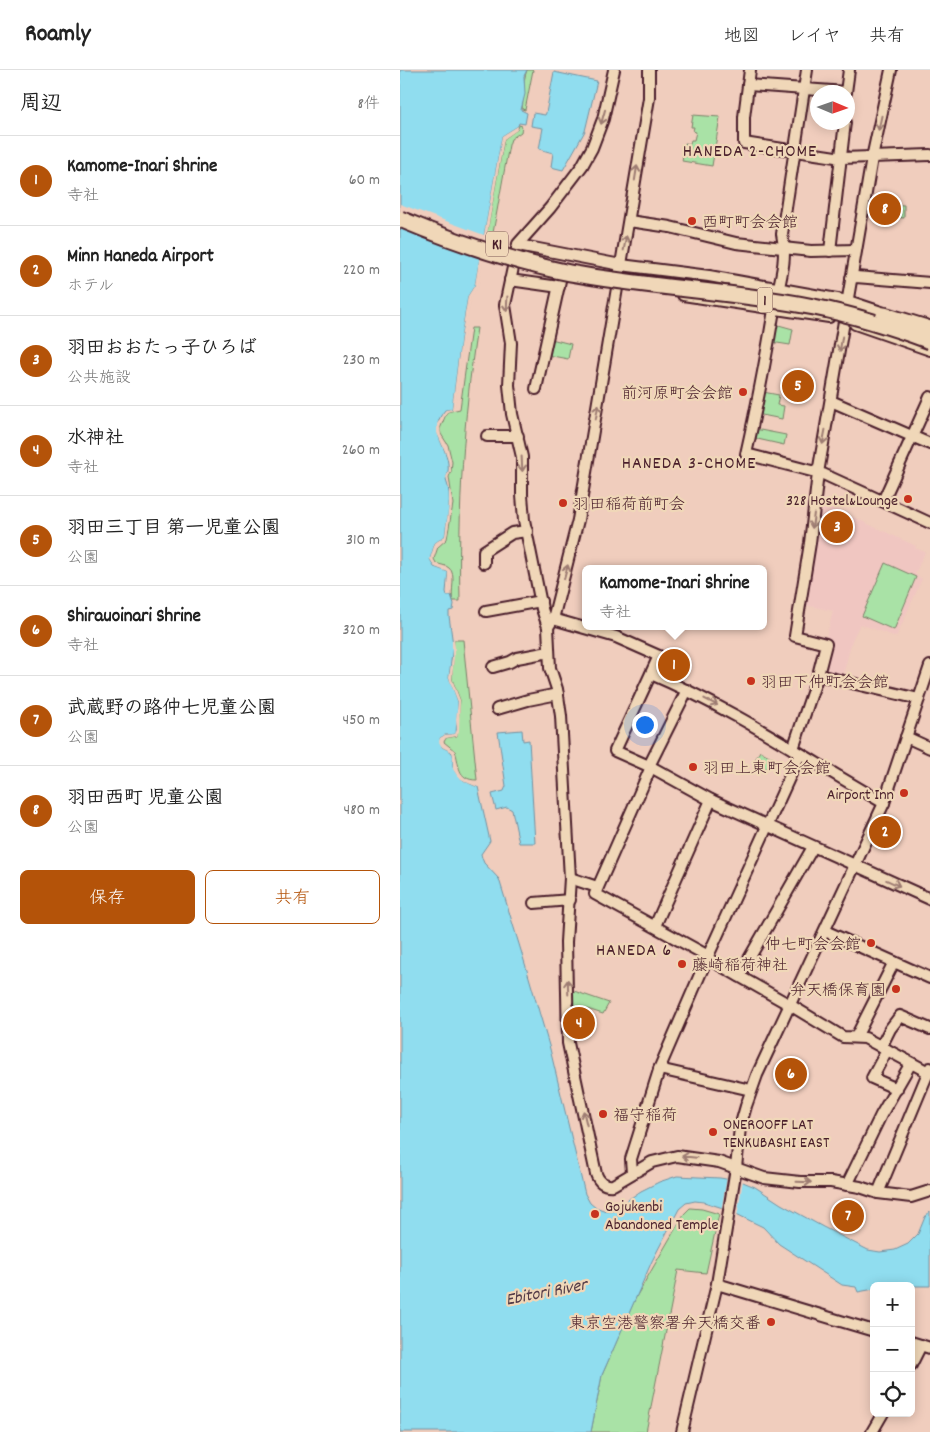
<!DOCTYPE html>
<html lang="ja">
<head>
<meta charset="utf-8">
<style>
  body { margin:0; font-family:Dekko,"Klee One",sans-serif; background:#f6f6f6; color:#222 }
  .controls { position:absolute; right:15px; bottom:15px; display:grid; overflow:hidden; border-radius:8px; box-shadow:0 2px 12px #0003 }
  .controls button { width:45px; height:45px; display:grid; place-items:center; padding:0; border:0; border-bottom:1px solid #e0e0e0; background:#fff; color:#222; font:25px sans-serif }
  .compass { position:absolute; left:410px; top:15px; width:45px; height:45px; border-radius:50%; background:#fff; box-shadow:0 2px 12px #0003; rotate:92deg }
  .you { position:absolute; left:244px; top:654px; width:18px; height:18px; margin:-12px; border:4px solid #fff; border-radius:50%; background:#1a73e8; box-shadow:0 0 0 8px #1a73e833 }
  .badge { display:grid; place-items:center; width:32px; height:32px; border-radius:50%; background:#b45309; color:#fff; font-size:16px; font-weight:700 }
  .pin { position:absolute; translate:-50% -50%; border:2px solid #fff; box-shadow:0 1px 5px #0006 }
  .popup { position:absolute; left:182px; top:495px; width:185px; height:65px; box-sizing:border-box; display:grid; place-content:center; border-radius:8px; background:#fff; filter:drop-shadow(0 1px 4px #0005); font-size:16px; white-space:nowrap; color:#767676 }
  .popup b { font-size:19px; color:#222 }
  .popup::after { content:''; position:absolute; left:50%; top:100%; margin-left:-10px; border:10px solid transparent; border-top-color:#fff }
  .list { margin:0; padding:0; list-style:none }
  h2 { display:flex; justify-content:space-between; align-items:center; height:65px; margin:0; padding:0 20px; font-size:21px }
  h2 small { font-size:16px; font-weight:400; color:#767676 }
  .list li { display:grid; grid-template-columns:32px 1fr auto; gap:15px; align-items:center; box-sizing:border-box; height:90px; padding:0 20px; border-top:1px solid #e0e0e0 }
  .list b { display:block; font-size:19px; white-space:nowrap }
  .list p { margin:0; font-size:16px; white-space:nowrap; color:#767676 }
  .list em { font-size:16px; font-style:normal; color:#767676 }
  .actions { display:flex; gap:10px; padding:15px 20px }
  .actions a { flex:1; padding:11px 0; border:1px solid #b45309; border-radius:8px; text-align:center; font-size:18px; color:#b45309 }
  .actions .main { background:#b45309; color:#fff }
  .icon { flex:none; width:28px; height:28px; fill:none; stroke:currentColor; stroke-width:2; stroke-linecap:round; stroke-linejoin:round }
  .map { position:relative; flex:none; width:530px; height:1362px; overflow:hidden }
  header { display:flex; align-items:center; gap:30px; box-sizing:border-box; height:70px; padding:0 25px; background:#fff; border-bottom:1px solid #e0e0e0 }
  header strong { font-size:24px }
  nav { display:flex; gap:28px; margin-inline-start:auto; font-size:18px }
  main { display:flex }
  aside { flex:1; background:#fff }
  .map>svg:first-child { display:block }
  .built { fill:#f0c6c1 }
  .green { fill:#a9e2a6; stroke:#7a8068 }
  .water { fill:#90ddef; stroke:#7491a1 }
  .pier { fill:#f0cdbd }
  .lines { fill:none; stroke-linecap:round; stroke-linejoin:round }
  .minor-casing { stroke:#4a1f2b; stroke-width:14 }
  .minor { stroke:#f0d7b8; stroke-width:10 }
  .highway-bridge-casing { stroke:#4a1f2b; stroke-width:19; stroke-linecap:butt }
  .highway-bridge { stroke:#f0d7b8; stroke-width:15 }
  .oneway { stroke:#9d7b72 }
  .poi-dot { fill:#c8321e; stroke:#f0d7b8; stroke-width:2 }
  .labels { text-anchor:middle; stroke-width:4.5; stroke-linejoin:round; paint-order:stroke }
  .shield { fill:#f0d7b8; stroke:#7c5655; stroke-width:1 }
  .shield-label { font-size:15px; font-weight:bold; fill:#4a1f2b }
  .poi-label { font-size:16px; fill:#4a1f2b; stroke:#f0d7b8; text-anchor:start }
  .neighbourhood-label { font-size:18px; letter-spacing:1px; fill:#4a1f2b; stroke:#f0d7b8 }
  .water-label { font-size:18px; font-style:italic; fill:#543c48; stroke:#f0d7b8 }
</style>
</head>
<body>
<header>
<strong>Roamly</strong>
<nav><a>地図</a><a>レイヤ</a><a>共有</a></nav>
</header>
<main>
<aside>
<h2>周辺<small>8件</small></h2>
<ul class="list">
<li><span class="badge">1</span><div><b>Kamome-Inari Shrine</b><p>寺社</p></div><em>60 m</em></li>
<li><span class="badge">2</span><div><b>Minn Haneda Airport</b><p>ホテル</p></div><em>220 m</em></li>
<li><span class="badge">3</span><div><b>羽田おおたっ子ひろば</b><p>公共施設</p></div><em>230 m</em></li>
<li><span class="badge">4</span><div><b>水神社</b><p>寺社</p></div><em>260 m</em></li>
<li><span class="badge">5</span><div><b>羽田三丁目 第一児童公園</b><p>公園</p></div><em>310 m</em></li>
<li><span class="badge">6</span><div><b>Shirauoinari Shrine</b><p>寺社</p></div><em>320 m</em></li>
<li><span class="badge">7</span><div><b>武蔵野の路仲七児童公園</b><p>公園</p></div><em>450 m</em></li>
<li><span class="badge">8</span><div><b>羽田西町 児童公園</b><p>公園</p></div><em>480 m</em></li>
</ul>
<div class="actions"><a class="main">保存</a><a>共有</a></div>
</aside>
<div class="map">
<svg width="530" height="1362" viewBox="0 0 530 1362">
  <rect width="100%" height="100%" fill="#f0cdbd"/>
  <filter id="ink" filterUnits="userSpaceOnUse"><feTurbulence type="fractalNoise" baseFrequency=".02" numOctaves="2"/><feDisplacementMap in="SourceGraphic" scale="10" xChannelSelector="R" yChannelSelector="G"/><feConvolveMatrix kernelMatrix="1 2 1 2 8 2 1 2 1" color-interpolation-filters="sRGB"/></filter>
  <g filter="url(#ink)">
    <path class="built" d="M420,432l96,44 -1,2 10,4 -10,22 7,5 -26,58 -36,-13 -8,16 -9,36 -12,-2 -7,-7 1,-25 8,-31 -28,-6z"/>
    <g class="green">
      <path d="M127,0h6l-8,40 -3,-1c2,-13 0,-26 5,-39z"/>
      <path d="M293,45l27,2 -8,49 -30,-5 3,-18 5,1 1,-4h3l2,-8 -3,-1 1,-4h-3z"/>
      <path d="M119,55l3,1 -1,6 -10,7 -2,6 -18,99h-6l19,-105 14,-10z"/>
      <path d="M466,133l38,2v13l-38,-3z"/>
      <path d="M375,254l18,5 -3,16 -19,-3z"/>
      <path d="M71,258h6c-14,91 -19,182 -17,273h-7c-3,-9 4,-27 -4,-33 -3,-3 -9,-3 -13,-5l-2,-4 4,-12 9,-8 6,-35 -4,-27 2,-5 1,-10 -4,-17 -7,-11 -1,-5 7,-17 13,-3z"/>
      <path d="M151,269l20,5 -3,15 -21,-4z"/>
      <path d="M390,308l19,4 -4,19 -11,-2 1,-6 -8,-2z"/>
      <path d="M363,322l16,3 -2,10 7,1 -2,13 -25,-5z"/>
      <path d="M355,359l31,6 -2,10 -31,-7z"/>
      <path d="M485,493l31,14 -22,53 -32,-14z"/>
      <path d="M54,570h9l14,140c-21,0 -17,-16 -22,-29l-11,-9 2,-4 11,-2 3,-36 -8,-21z"/>
      <path d="M360,681l13,7 -6,11 -13,-7z"/>
      <path d="M171,920l38,13 -6,11 -32,-10z"/>
      <path d="M446,1136l11,5 -8,16 -10,-5z"/>
      <path d="M290,1138l12,1 17,5 -13,59 -28,-3 -32,162h-55l11,-57 34,-78 48,-83z"/>
    </g>
    <g class="water">
      <path d="M0,0h127l-3,6 1,18 -4,16 6,3 -2,11 -6,-1 -1,3 -16,10 -27,149 -7,11 -7,42 -9,71 -7,1c-22,26 12,39 1,70 7,18 1,37 -1,56l-10,7 -5,16 4,8 14,5 -2,20 1,3h4l3,9 -1,6 -4,1v5l4,29 -4,32 9,25 -2,32 -11,1 -5,3 2,9c3,2 8,3 10,6 3,4 0,9 1,13 3,12 14,17 25,21l12,54 -9,13 1,4 2,5 15,16 27,88 24,82 35,145 5,9 6,5 -3,7 4,1 1,-8 8,3 7,-1 28,-19 18,-9 18,-6 43,2 23,4 12,5 26,17 42,23 45,23 12,2 15,-2 13,-6 10,-10 7,-17 5,-6v75h-56v3l-16,3 -2,-5 -14,-2 -63,-41 -16,-17 -37,-18 -22,-7 -9,-1 -9,2 -7,6 -27,52 -50,114 -11,57h-191z"/>
      <path d="M154,2l43,9 -12,50 -22,39 -12,-3 2,-14 -14,-4 4,-21 -12,-2 2,-13 12,2 1,-2z"/>
      <path d="M122,660l1,11 6,-1 6,103h-16l-7,-33 -5,-3 -11,3 -4,-16 12,-3 2,-5 -8,-54z"/>
    </g>
    <g class="pier">
      <path d="M118,56l-1,4 -13,9 -26,146 -7,12 -8,41 -9,72 -7,2 -7,13 1,11 4,7 6,16v13l-3,5 4,27 -5,32 -2,4 -8,5 -4,14 3,6 11,3 3,3 1,6 -2,15h2v3h-4l1,-23 -13,-5 -5,-8 5,-16 10,-7 4,-32v-18l-3,-9 3,-6v-11l-12,-27v-9l9,-14 6,-1 9,-71 7,-42 7,-11 5,-30 -80,-32v-19l84,31 18,-99z"/>
      <path d="M52,570h2l1,7 -3,32 8,21 -1,31 -2,5 -11,2 -4,4 1,3 11,5 2,5 -1,13 2,3 7,7 14,6v3l-10,-4 -10,-6 -5,-8v-14l-1,-3 -10,-5 -3,-5 1,-4 5,-3 10,-1 2,-4 -1,-11 2,-17 -7,-18 -2,-7 3,-18z"/>
      <path d="M327,1107l16,3 -6,37 -16,-6z"/>
    </g>
    <g class="lines">
      <g class="minor-casing">
        <g id="minor">
          <path d="M214,0l-11,49 -11,29 -10,18 -32,42 -32,36 -13,61 6,38 -2,42 3,29 10,43v38l2,25 18,89 6,18 2,41 7,21 4,27 9,162 -4,64 2,101 28,131c3,8 8,12 17,11l39,-23 25,-6 42,6 45,16 36,4h31l29,5 18,6 33,4 19,-6"/>
          <path d="M350,0l-6,47v26l98,15 88,-3"/>
          <path d="M407,0l-25,164c6,27 -3,49 -8,76 -8,48 -17,96 -28,144l77,20 107,49"/>
          <path d="M348,15l98,7"/>
          <path d="M446,22l3,-22"/>
          <path d="M229,151l41,6 66,16 75,8 45,-1"/>
          <path d="M118,175l103,20 88,11 139,25 42,14"/>
          <path d="M430,181l15,-129"/>
          <path d="M451,208l5,-1 74,6"/>
          <path d="M110,210l49,7"/>
          <path d="M283,225l146,22"/>
          <path d="M455,254l75,26"/>
          <path d="M136,319l25,-113"/>
          <path d="M431,331l99,43"/>
          <path d="M87,366h31"/>
          <path d="M483,431l47,-104"/>
          <path d="M84,493v-12l28,-18 15,-2"/>
          <path d="M86,541l55,-10"/>
          <path d="M153,549l63,18 43,19 -44,95 36,16 60,33 219,99"/>
          <path d="M148,557l5,-8 25,-99 71,-422v-28"/>
          <path d="M93,597l17,-5 7,-4 32,-6"/>
          <path d="M251,604c82,35 156,85 233,129"/>
          <path d="M418,605l101,24"/>
          <path d="M97,639l31,-9 30,-6"/>
          <path d="M506,667l24,11"/>
          <path d="M393,679l25,-74 8,-31 -31,-8 15,-93 8,-70 54,-315 19,-88"/>
          <path d="M249,696l38,-76"/>
          <path d="M251,697l-56,127 113,62"/>
          <path d="M170,808l27,9"/>
          <path d="M134,833l36,-3"/>
          <path d="M255,856l56,-126"/>
          <path d="M425,861l105,47"/>
          <path d="M307,888l83,47 53,32 22,1 65,35"/>
          <path d="M339,906l74,-129"/>
          <path d="M456,967l38,-75"/>
          <path d="M481,977l9,-18 10,-13 30,13"/>
          <path d="M487,980l-15,28 25,11"/>
          <path d="M259,999l92,21"/>
          <path d="M232,1103l-1,-14 29,-92 48,-111 92,-202"/>
          <path d="M447,1115l34,-70 30,-52"/>
          <path d="M478,1123l52,-125"/>
          <path d="M317,1214l157,47"/>
          <path d="M511,1272l19,6"/>
          <path d="M511,1295l10,-20"/>
          <path d="M282,1362l35,-148 19,-116 4,-41 6,-21 11,-31 127,-272 46,-137"/>
          <path d="M472,1362l11,-19"/>
        </g>
      </g>
      <use href="#minor" class="minor"/>
      <g class="highway-bridge-casing">
        <g id="highway-bridge">
          <path d="M0,149c55,23 111,42 170,54 80,15 163,18 244,34 40,8 78,20 116,34"/>
          <path d="M484,245l46,14"/>
        </g>
      </g>
      <use href="#highway-bridge" class="highway-bridge"/>
    </g>
    <defs><path id="oneway-shaft" d="M-6 0H5M1.5-3L5.5 0L1.5 3" fill="none" stroke-width="1.6" stroke-linecap="round" stroke-linejoin="round" transform="scale(1.25)"/></defs>
    <g class="oneway">
      <use href="#oneway-shaft" transform="translate(203 47) rotate(106)"/>
      <use href="#oneway-shaft" transform="translate(480 53) rotate(102)"/>
      <use href="#oneway-shaft" transform="translate(236 103) rotate(-81)"/>
      <use href="#oneway-shaft" transform="translate(225 173) rotate(-80)"/>
      <use href="#oneway-shaft" transform="translate(107 234) rotate(93)"/>
      <use href="#oneway-shaft" transform="translate(441 274) rotate(99)"/>
      <use href="#oneway-shaft" transform="translate(197 342) rotate(-80)"/>
      <use href="#oneway-shaft" transform="translate(424 367) rotate(101)"/>
      <use href="#oneway-shaft" transform="translate(122 394) rotate(87)"/>
      <use href="#oneway-shaft" transform="translate(413 451) rotate(97)"/>
      <use href="#oneway-shaft" transform="translate(166 502) rotate(-75)"/>
      <use href="#oneway-shaft" transform="translate(311 632) rotate(27)"/>
      <use href="#oneway-shaft" transform="translate(493 813) rotate(24)"/>
      <use href="#oneway-shaft" transform="translate(168 917) rotate(-92)"/>
      <use href="#oneway-shaft" transform="translate(185 1048) rotate(-103)"/>
      <use href="#oneway-shaft" transform="translate(289 1087) rotate(-174)"/>
      <use href="#oneway-shaft" transform="translate(404 1112) rotate(2)"/>
    </g>
  </g>
  <g class="poi-dot">
    <circle cx="292" cy="151" r="5"/>
    <circle cx="343" cy="322" r="5"/>
    <circle cx="508" cy="429" r="5"/>
    <circle cx="163" cy="433" r="5"/>
    <circle cx="351" cy="611" r="5"/>
    <circle cx="293" cy="697" r="5"/>
    <circle cx="504" cy="723" r="5"/>
    <circle cx="471" cy="873" r="5"/>
    <circle cx="282" cy="894" r="5"/>
    <circle cx="496" cy="919" r="5"/>
    <circle cx="203" cy="1044" r="5"/>
    <circle cx="313" cy="1062" r="5"/>
    <circle cx="195" cy="1144" r="5"/>
    <circle cx="371" cy="1252" r="5"/>
  </g>
  <g class="labels">
    <g class="shield">
      <rect x="86" y="161.5" width="22" height="25" rx="4"/>
      <rect x="357.5" y="217.5" width="15" height="25" rx="4"/>
    </g>
    <g class="shield-label">
      <text x="97" y="179">K1</text>
      <text x="365" y="235">1</text>
    </g>
    <g class="poi-label">
      <text x="302" y="157">西町町会会館</text>
      <text x="333" y="328" text-anchor="end">前河原町会会館</text>
      <text x="498" y="435" text-anchor="end">328 Hostel&amp;Lounge</text>
      <text x="173" y="439">羽田稲荷前町会</text>
      <text x="361" y="617">羽田下仲町会会館</text>
      <text x="303" y="703">羽田上東町会会館</text>
      <text x="494" y="729" text-anchor="end">Airport Inn</text>
      <text x="461" y="879" text-anchor="end">仲七町会会館</text>
      <text x="292" y="900">藤崎稲荷神社</text>
      <text x="486" y="925" text-anchor="end">弁天橋保育園</text>
      <text x="213" y="1050">福守稲荷</text>
      <text x="323" y="1059">ONEROOFF LAT<tspan x="323" dy="18">TENKUBASHI EAST</tspan></text>
      <text x="205" y="1141">Gojukenbi<tspan x="205" dy="18">Abandoned Temple</tspan></text>
      <text x="361" y="1258" text-anchor="end">東京空港警察署弁天橋交番</text>
    </g>
    <g class="neighbourhood-label">
      <text x="350" y="86">HANEDA 2-CHOME</text>
      <text x="289" y="398">HANEDA 3-CHOME</text>
      <text x="234" y="885">HANEDA 6</text>
    </g>
    <g class="water-label">
      <text transform="translate(146 1221) rotate(-11)" y="6">Ebitori River</text>
    </g>
  </g>
</svg>
<div class="controls">
<button>+</button>
<button>−</button>
<button><svg class="icon" aria-label="locate" viewBox="0 0 24 24"><circle cx="12" cy="12" r="6"/><path d="M12 2v4M12 18v4M2 12h4M18 12h4"/></svg></button>
</div>
<svg class="compass" viewBox="-18 -18 36 36"><path d="M0-13l5 13h-10z" fill="#e53935"/><path d="M0 13l5-13h-10z" fill="#767676"/></svg>
<div class="you"></div>
<div class="pin badge" style="left:274px;top:595px">1</div>
<div class="popup"><b>Kamome-Inari Shrine</b>寺社</div>
<div class="pin badge" style="left:485px;top:762px">2</div>
<div class="pin badge" style="left:437px;top:457px">3</div>
<div class="pin badge" style="left:179px;top:953px">4</div>
<div class="pin badge" style="left:398px;top:316px">5</div>
<div class="pin badge" style="left:391px;top:1004px">6</div>
<div class="pin badge" style="left:448px;top:1146px">7</div>
<div class="pin badge" style="left:485px;top:139px">8</div>
</div>
</main>
</body>
</html>
